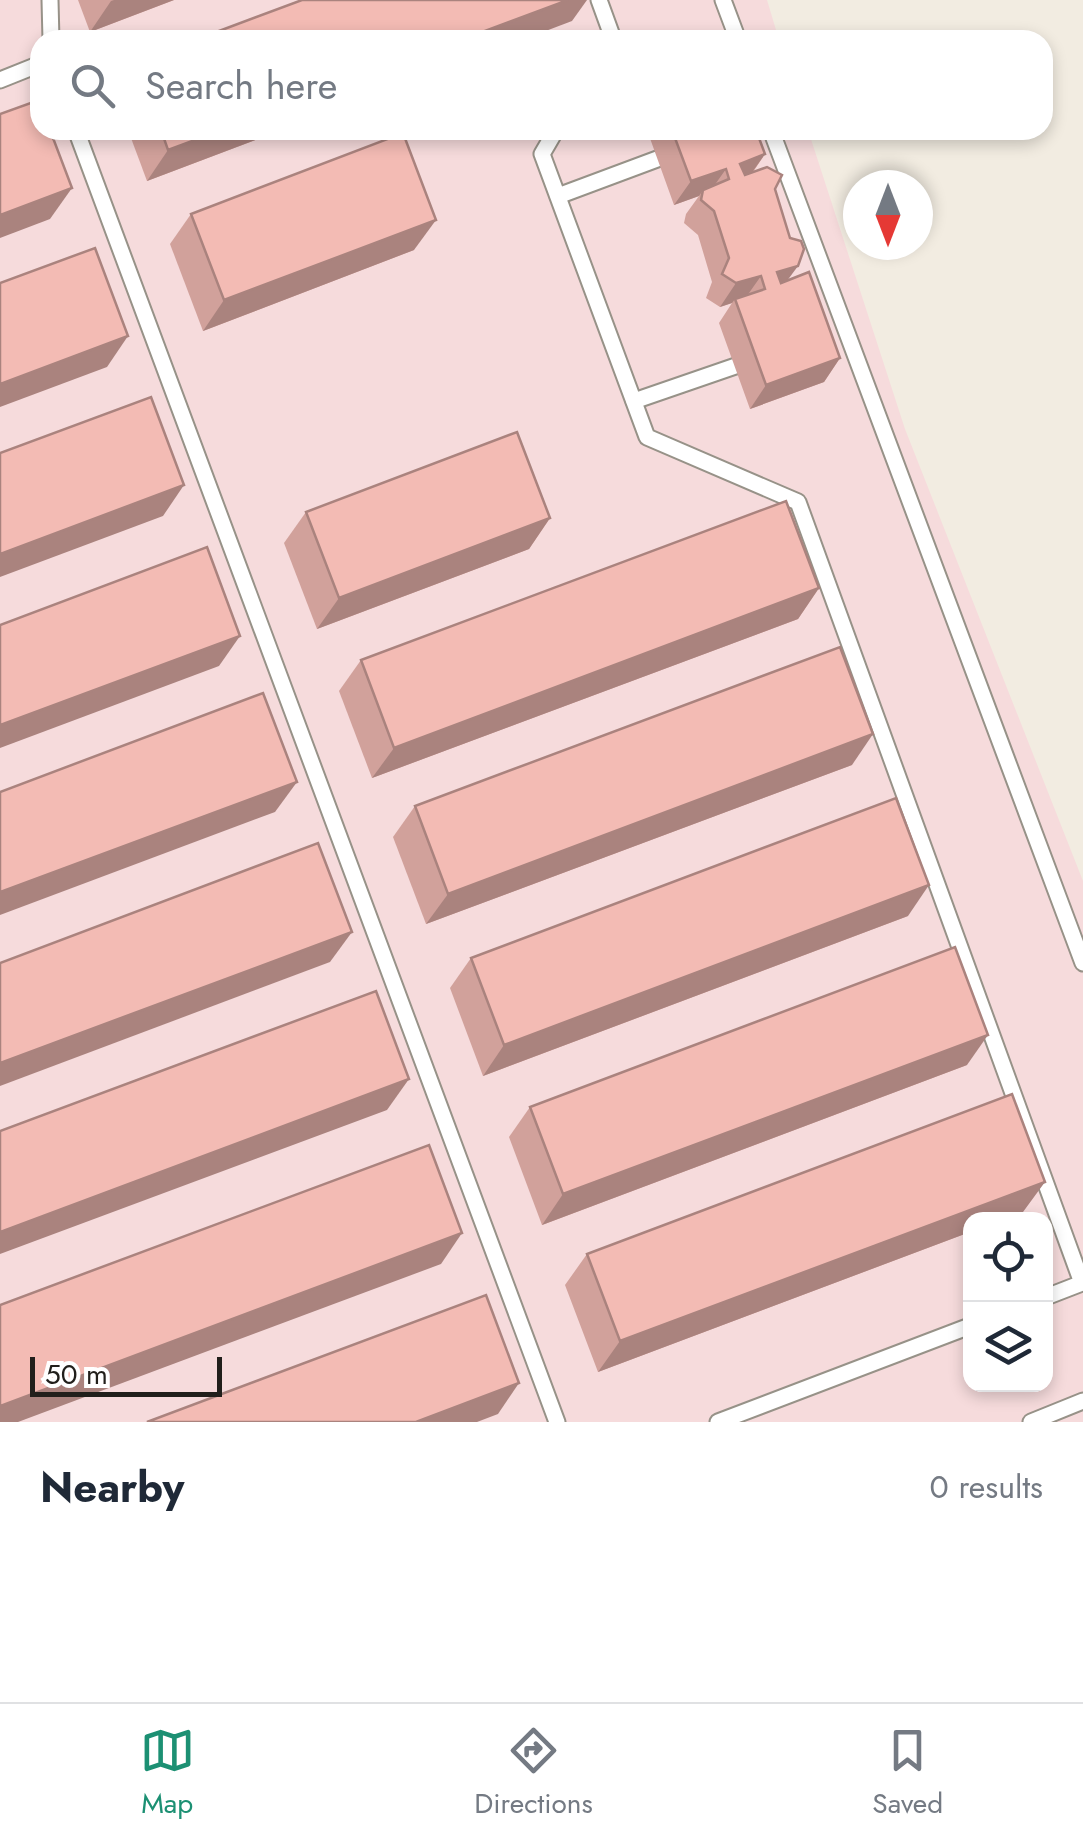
<!DOCTYPE html>
<html lang="en">
<head>
<meta charset="utf-8">
<style>
  body { margin:0; font-family:Jost,sans-serif; background:#f2f2f3; color:#1f2937 }
  .controls { position:absolute; right:30px; bottom:30px; display:grid; overflow:hidden; border-radius:20px; box-shadow:0 5px 15px #0003 }
  .controls button { width:90px; height:90px; display:grid; place-items:center; padding:0; border:0; border-bottom:2px solid #e0e1e3; background:#fff; color:#1f2937; font:50px sans-serif }
  .compass { position:absolute; left:843px; top:170px; width:90px; height:90px; border-radius:50%; background:#fff; box-shadow:0 5px 15px #0003; rotate:180deg }
  .scale { position:absolute; left:30px; bottom:25px; width:192px; box-sizing:border-box; padding-left:10px; border:5px solid #211f1b; border-top:0; font-size:28px; line-height:35px; white-space:nowrap; color:#211f1b; -webkit-text-stroke:8px #fff; paint-order:stroke }
  .list { margin:0; padding:0; list-style:none }
  h2 { display:flex; justify-content:space-between; align-items:center; height:130px; margin:0; padding:0 40px; font-size:42px }
  h2 small { font-size:32px; font-weight:400; color:#747a83 }
  .icon { flex:none; width:55px; height:55px; fill:none; stroke:currentColor; stroke-width:2; stroke-linecap:round; stroke-linejoin:round }
  .map { position:relative; flex:none; width:1083px; height:1422px; overflow:hidden }
  .search { position:absolute; background:#fff; box-shadow:0 5px 15px #0003; left:30px; right:30px; top:30px; height:110px; display:flex; align-items:center; gap:25px; box-sizing:border-box; padding:0 35px; border-radius:30px; color:#747a83; font-size:38px }
  .sheet { height:280px; background:#fff }
  nav { display:flex; justify-content:space-around; align-items:center; box-sizing:border-box; height:140px; border-top:2px solid #e0e1e3; background:#fff; font-size:28px; color:#747a83 }
  nav a { display:grid; justify-items:center; gap:5px }
  nav .on { color:#1c9073 }
  .map>svg:first-child { display:block }
  .industrial { fill:#f6dbdc; fill-rule:evenodd }
  .lines { fill:none; stroke-linecap:round; stroke-linejoin:round }
  .lane-casing { stroke:#979288; stroke-width:19 }
  .lane { stroke:#fff; stroke-width:15 }
  .wall { fill:#d1a19b }
  .shaded-wall { fill:#aa837e }
  .building { fill:#f3bbb4; stroke:#aa837e; stroke-width:2.5 }
</style>
</head>
<body>
<div class="map">
<svg width="1083" height="1422" viewBox="0 0 1083 1422">
  <rect width="100%" height="100%" fill="#f2ece1"/>
  <path class="industrial" d="M0,0h767l12,40h-739v90h768l97,299 178,452v541h-1083zM970,1220h76v164h-76z"/>
  <g class="lines">
    <g class="lane-casing">
      <g id="lane">
        <path d="M50,0l1,40"/>
        <path d="M599,0l12,33 -4,7"/>
        <path d="M723,0l15,40"/>
        <path d="M0,80l40,-16"/>
        <path d="M76,130l481,1292"/>
        <path d="M556,130l-14,24 105,283 151,65 284,781 -36,14"/>
        <path d="M771,130l312,833"/>
        <path d="M558,196l118,-44"/>
        <path d="M634,401l119,-41"/>
        <path d="M718,1422l252,-96"/>
        <path d="M1031,1422l52,-21"/>
      </g>
    </g>
    <use href="#lane" class="lane"/>
  </g>
  <g class="wall">
    <path d="M78,0h96l-84,32z"/>
    <path d="M128,130h154l-135,51z"/>
    <path d="M647,130h109l9,24 -12,18 22,17 12,91 53,78 -16,24 -74,27 -31,-86 13,-20 -12,4 -14,-9 6,-16 -14,-47 -14,-12 2,-9 13,-18 -25,9z"/>
    <path d="M191,214l223,36 -211,81 -33,-87z"/>
    <path d="M306,512l244,6 -21,31 -212,80 -33,-86z"/>
    <path d="M819,588l-21,31 -426,159 -33,-87 22,-31z"/>
    <path d="M852,765l-426,159 -33,-87 22,-31z"/>
    <path d="M908,916l-425,160 -33,-88 21,-30z"/>
    <path d="M967,1065l-425,160 -33,-88 21,-30z"/>
    <path d="M1023,1212l-53,8v12l-372,140 -33,-87 22,-31z"/>
  </g>
  <g class="shaded-wall">
    <path d="M114,0h60l-84,32 21,-31z"/>
    <path d="M568,0h19l-15,21 -50,19h-61z"/>
    <path d="M222,130h60l-135,51 21,-31z"/>
    <path d="M765,154l-17,24 -25,10 17,-24z"/>
    <path d="M726,169l-17,24 -6,-3 -4,6 -25,9 17,-24z"/>
    <path d="M72,188l-22,31 -50,19v-23z"/>
    <path d="M436,220l-22,30 -211,81 21,-31z"/>
    <path d="M798,266l-17,23 -4,-17z"/>
    <path d="M761,276l-17,24 -9,-1 -3,4 -12,4 16,-24z"/>
    <path d="M128,336l-21,31 -107,40v-23z"/>
    <path d="M840,358l-16,24 -74,27 16,-24z"/>
    <path d="M184,485l-21,31 -163,61v-23z"/>
    <path d="M550,518l-21,31 -212,80 22,-31z"/>
    <path d="M819,588l-21,31 -426,159 22,-30z"/>
    <path d="M240,636l-21,30 -219,82v-23z"/>
    <path d="M873,734l-21,31 -426,159 22,-30z"/>
    <path d="M297,782l-22,30 -275,103v-23z"/>
    <path d="M929,885l-21,31 -425,160 21,-31z"/>
    <path d="M352,932l-22,30 -330,124v-23z"/>
    <path d="M988,1035l-21,30 -425,160 21,-31z"/>
    <path d="M409,1079l-22,31 -387,144v-22z"/>
    <path d="M1045,1182l-22,30 -19,8h-34v12l-372,140 22,-31z"/>
    <path d="M462,1233l-21,31 -423,158h-18v-16z"/>
    <path d="M519,1383l-21,31 -21,8h-61z"/>
  </g>
  <g class="building">
    <path d="M302,0h266l-107,40h-266z"/>
    <path d="M39,100l1,30h10l22,58 -72,27v-101z"/>
    <path d="M161,130h61l-54,20z"/>
    <path d="M672,130h84l9,24 -25,10 5,11 22,-8 15,8 -7,14 15,49 11,3 3,8 -6,17 -21,6 4,11 28,-11 31,86 -74,27 -31,-86 30,-10 -4,-13 -25,7 -14,-9 7,-16 -15,-47 -13,-11 2,-10 26,-11 -3,-10 -35,12z"/>
    <path d="M403,133l33,87 -212,80 -33,-86z"/>
    <path d="M95,248l33,88 -128,48v-101z"/>
    <path d="M151,397l33,88 -184,69v-101z"/>
    <path d="M517,432l33,86 -211,80 -33,-86z"/>
    <path d="M786,501l33,87 -425,160 -33,-88z"/>
    <path d="M207,547l33,89 -240,89v-100z"/>
    <path d="M840,647l33,87 -425,160 -33,-88z"/>
    <path d="M263,693l34,89 -297,110v-100z"/>
    <path d="M896,798l33,87 -425,160 -33,-87z"/>
    <path d="M318,843l34,89 -352,131v-100z"/>
    <path d="M955,947l33,88 -425,159 -33,-87z"/>
    <path d="M376,991l33,88 -409,153v-101z"/>
    <path d="M1012,1094l33,88 -425,159 -33,-87z"/>
    <path d="M429,1145l33,88 -462,173v-101z"/>
    <path d="M486,1295l33,88 -103,39h-269z"/>
  </g>
</svg>
<div class="controls">
<button><svg class="icon" aria-label="locate" viewBox="0 0 24 24"><circle cx="12" cy="12" r="6"/><path d="M12 2v4M12 18v4M2 12h4M18 12h4"/></svg></button>
<button><svg class="icon" aria-label="layers" viewBox="0 0 24 24"><path d="M12 4l9 5-9 5-9-5zM3 14l9 5 9-5"/></svg></button>
</div>
<svg class="compass" viewBox="-18 -18 36 36"><path d="M0-13l5 13h-10z" fill="#e53935"/><path d="M0 13l5-13h-10z" fill="#747a83"/></svg>
<div class="scale">50 m</div>
<div class="search"><svg class="icon" aria-label="search" viewBox="0 0 24 24"><circle cx="10" cy="10" r="6"/><path d="M15 15l6 6"/></svg>Search here</div>
</div>
<section class="sheet">
<h2>Nearby<small>0 results</small></h2>
<ul class="list">
</ul>
</section>
<nav>
<a class="on"><svg class="icon" aria-label="map" viewBox="0 0 24 24"><path d="M3 6l6-2 6 2 6-2v14l-6 2-6-2-6 2zM9 4v14M15 6v14"/></svg>Map</a>
<a><svg class="icon" aria-label="directions" viewBox="0 0 24 24"><path d="M12 3l9 9-9 9-9-9zM9 14v-3h6M13 9l2 2-2 2"/></svg>Directions</a>
<a><svg class="icon" aria-label="saved" viewBox="0 0 24 24"><path d="M7 4h10v16l-5-4-5 4z"/></svg>Saved</a>
</nav>
</body>
</html>
